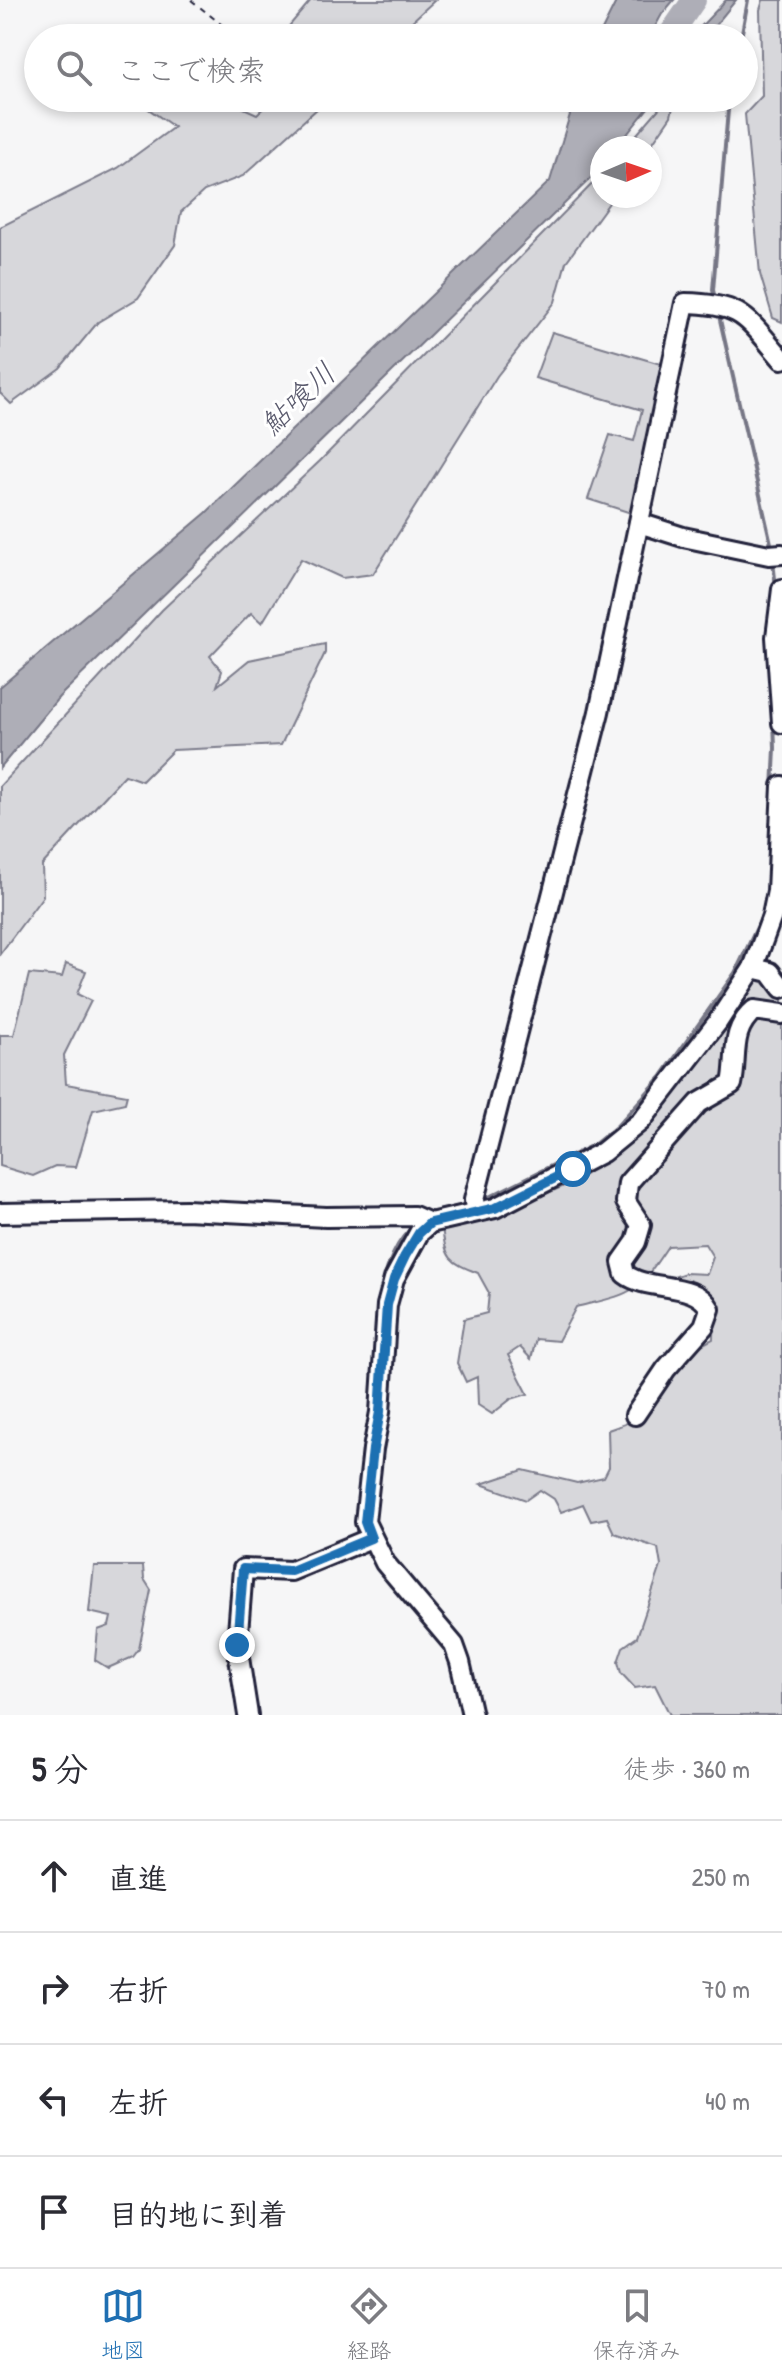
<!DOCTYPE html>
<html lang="ja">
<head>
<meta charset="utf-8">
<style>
  body { margin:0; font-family:"Patrick Hand","Klee One",sans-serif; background:#f7f7f7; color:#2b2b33 }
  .compass { position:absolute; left:590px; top:136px; width:72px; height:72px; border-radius:50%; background:#fff; box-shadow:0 4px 12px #0003; rotate:88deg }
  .stop { position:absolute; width:24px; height:24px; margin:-18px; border:6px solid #1f6fb2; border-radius:50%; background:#fff }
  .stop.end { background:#1f6fb2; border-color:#fff; box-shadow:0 2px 8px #0008 }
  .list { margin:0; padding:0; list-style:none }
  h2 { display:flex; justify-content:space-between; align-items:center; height:104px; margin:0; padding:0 32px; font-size:34px }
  h2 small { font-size:26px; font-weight:400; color:#7c7c81 }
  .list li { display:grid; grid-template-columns:52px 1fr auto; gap:24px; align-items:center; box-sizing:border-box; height:112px; padding:0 32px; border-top:2px solid #e1e1e2 }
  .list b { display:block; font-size:30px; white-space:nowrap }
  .list em { font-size:26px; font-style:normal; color:#7c7c81 }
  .icon { flex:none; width:44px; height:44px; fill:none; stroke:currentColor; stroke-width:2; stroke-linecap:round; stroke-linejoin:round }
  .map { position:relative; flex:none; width:782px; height:1715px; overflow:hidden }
  .search { position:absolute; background:#fff; box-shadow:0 4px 12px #0003; left:24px; right:24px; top:24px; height:88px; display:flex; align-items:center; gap:20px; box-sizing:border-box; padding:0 28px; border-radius:44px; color:#7c7c81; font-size:30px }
  .sheet { height:552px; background:#fff }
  nav { display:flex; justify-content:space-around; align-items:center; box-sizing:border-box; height:112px; border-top:2px solid #e1e1e2; background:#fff; font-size:22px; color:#7c7c81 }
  nav a { display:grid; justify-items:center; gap:4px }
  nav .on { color:#1f6fb2 }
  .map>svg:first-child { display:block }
  .green { fill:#d7d7db; stroke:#7c7c8b; stroke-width:2 }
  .water { fill:#aeaeb7; stroke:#767685; stroke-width:2 }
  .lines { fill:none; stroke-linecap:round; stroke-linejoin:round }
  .stream { stroke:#767685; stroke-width:4 }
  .river { stroke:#aeaeb7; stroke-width:24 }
  .minor-casing { stroke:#22223b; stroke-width:24 }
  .path { stroke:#22223b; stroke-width:2; stroke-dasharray:6 6; stroke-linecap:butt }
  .minor { stroke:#fff; stroke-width:18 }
  .route { stroke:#1f6fb2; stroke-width:10 }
  .labels { text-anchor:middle; stroke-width:6; stroke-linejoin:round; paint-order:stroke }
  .water-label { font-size:30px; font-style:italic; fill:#5a5a6d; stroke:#fff }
</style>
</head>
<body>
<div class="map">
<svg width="782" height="1715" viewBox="0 0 782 1715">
  <rect width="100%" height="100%" fill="#f6f6f7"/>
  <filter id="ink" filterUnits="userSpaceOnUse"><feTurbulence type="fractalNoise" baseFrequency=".0125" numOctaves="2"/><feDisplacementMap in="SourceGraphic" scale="16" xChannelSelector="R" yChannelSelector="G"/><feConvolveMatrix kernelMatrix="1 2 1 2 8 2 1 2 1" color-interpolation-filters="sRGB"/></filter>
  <g filter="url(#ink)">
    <g class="green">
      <path d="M311,0h124l-41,38h-115z"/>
      <path d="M763,0h19v322l-9,-4 -13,-44 -15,-160 17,-18 -2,-86z"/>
      <path d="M133,98h89l35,16 17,-16h55l-86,78 -39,15 -23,21 -6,33 -37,53 -40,24 -38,46 -49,36 -11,-11v-166l118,-59 56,-41z"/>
      <path d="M668,98h7l-4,18 -22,32h-24z"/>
      <path d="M602,174v22h12l-48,66 -11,40 -58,74 -124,198 -31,4 -41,-19 -39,64 -11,-10 -41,43 12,15 -5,15 32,-26 76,-16v9l-44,92 -108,5 -31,31 -17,-6 -83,90 1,31 -43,58v-168l162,-176 158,-149z"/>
      <path d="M552,332l112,33 -33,148 -43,-14 22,-64 24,6 8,-31 -107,-32z"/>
      <path d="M66,964l20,7 -9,23 14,7 -27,54 2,29 61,11 -2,8 -32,7 -17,57 -21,-1 -22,10 -33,-10v-131h14l15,-61 33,3z"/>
      <path d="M755,973l27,4v738h-112l-15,-30 -20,3 -14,-15 -3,-11 5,-15 14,-10 24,-71 -3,-18 -44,-15 -7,-15 -16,3 -8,-17 -22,8 -7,-13 -14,-9 -14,10 -45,-16 42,-14 54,13 27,-6 5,-10 -1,-37 17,-6 15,-31 22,-27 51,-27 1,-37 -46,-23 17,-6 22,1 6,-17 -8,-13 -37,2c-33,50 -35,47 -92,61l-18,34 -22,-2 -5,20 -11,-12 -12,8 20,39 -17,5 -19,15 -14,-9 -1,-28 -11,5 -9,-19 7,-44 23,-6 2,-20 -11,-20c-29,-11 -32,-14 -36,-46l56,-13 78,-33 67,-49 60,-80z"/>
      <path d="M94,1566h49l1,13 7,11 -12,59 -6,8 -25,11 -13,-8 3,-30 11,-4 2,-9 -22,-5z"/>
    </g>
    <g class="water">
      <path d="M617,0h57l-12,14 -13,24h-51z"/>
      <path d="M726,0h10l-31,38h-15z"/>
      <path d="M575,98h81l-40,50h-14v18l-4,5 -539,526 -59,71v-81l206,-174 344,-332z"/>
    </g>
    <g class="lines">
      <g class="stream">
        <path d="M741,38l7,-38"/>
        <path d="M715,299l-2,-9 16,-192"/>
        <path d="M718,311l54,237"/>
        <path d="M773,561l3,27"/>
        <path d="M479,1202l116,-58 22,-18 45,-50 73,-103 25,-52 8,-27 7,-146 -1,-28"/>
        <path d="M437,1213l34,-9"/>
        <path d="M382,1291c3,-22 15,-53 34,-66"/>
        <path d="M357,1536v-18"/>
        <path d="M364,1547l13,19"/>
      </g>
      <path class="river" d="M668,38l26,-38"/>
      <g class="minor-casing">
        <g id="minor">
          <path d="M639,523l44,14 86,18 13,-1"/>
          <path d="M782,589l-6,48 6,86"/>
          <path d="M753,968l17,4 12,16"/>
          <path d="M475,1212l-1,-12 125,-488 86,-409c58,1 61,14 97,56"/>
          <path d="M0,1213l186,-3 140,7 88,-1 16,7"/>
          <path d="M635,1415l31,-46 38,-43 6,-17c-15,-29 -62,-17 -85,-35l-3,-12 14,-20 5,-17 -15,-23 2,-19 71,-80 33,-19c6,-27 -3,-53 22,-74l28,4"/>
          <path d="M248,1715l-11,-70 6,-76 48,2 80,-33"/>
          <path d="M472,1715l-12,-53 -6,-17 -69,-82 -20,-41 8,-73 7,-37 7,-107 7,-26 25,-46 11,-10 65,-15 108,-56 38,-31 76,-98 36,-55 19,-52 5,-25 5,-105"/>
        </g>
      </g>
      <path class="path" d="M191,0l41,33"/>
      <use href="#minor" class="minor"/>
    </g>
  </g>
  <g class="lines" filter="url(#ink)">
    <path class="route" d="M237,1645l6,-76 48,2 80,-33 -6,-16 8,-73 7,-37 7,-107 7,-26 11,-23 14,-23 11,-10 65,-15 78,-39"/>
  </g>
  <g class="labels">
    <g class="water-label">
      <text transform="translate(298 399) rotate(-43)" y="10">鮎喰川</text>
    </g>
  </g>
</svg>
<svg class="compass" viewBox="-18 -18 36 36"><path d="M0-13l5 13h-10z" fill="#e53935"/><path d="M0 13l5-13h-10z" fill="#7c7c81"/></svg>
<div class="stop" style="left:573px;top:1169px"></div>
<div class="stop end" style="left:237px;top:1645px"></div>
<div class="search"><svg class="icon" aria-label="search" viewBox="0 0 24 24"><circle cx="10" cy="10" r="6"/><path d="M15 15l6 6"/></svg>ここで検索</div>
</div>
<section class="sheet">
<h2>5 分<small>徒歩 · 360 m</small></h2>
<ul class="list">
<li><svg class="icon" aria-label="ahead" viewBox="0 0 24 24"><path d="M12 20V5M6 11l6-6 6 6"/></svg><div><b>直進</b></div><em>250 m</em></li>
<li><svg class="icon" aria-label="right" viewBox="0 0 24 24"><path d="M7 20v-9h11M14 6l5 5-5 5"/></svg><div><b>右折</b></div><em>70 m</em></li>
<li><svg class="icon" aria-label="left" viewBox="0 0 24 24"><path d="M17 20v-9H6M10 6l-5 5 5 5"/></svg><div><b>左折</b></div><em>40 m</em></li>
<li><svg class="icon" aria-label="arrive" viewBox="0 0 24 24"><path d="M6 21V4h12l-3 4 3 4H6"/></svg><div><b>目的地に到着</b></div></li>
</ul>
</section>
<nav>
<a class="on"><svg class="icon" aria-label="map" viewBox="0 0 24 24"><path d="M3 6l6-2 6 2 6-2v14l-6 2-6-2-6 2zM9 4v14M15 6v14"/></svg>地図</a>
<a><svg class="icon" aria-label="directions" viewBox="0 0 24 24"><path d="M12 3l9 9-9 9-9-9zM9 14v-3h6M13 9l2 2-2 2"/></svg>経路</a>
<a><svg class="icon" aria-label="saved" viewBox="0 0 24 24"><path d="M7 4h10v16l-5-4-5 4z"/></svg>保存済み</a>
</nav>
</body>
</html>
